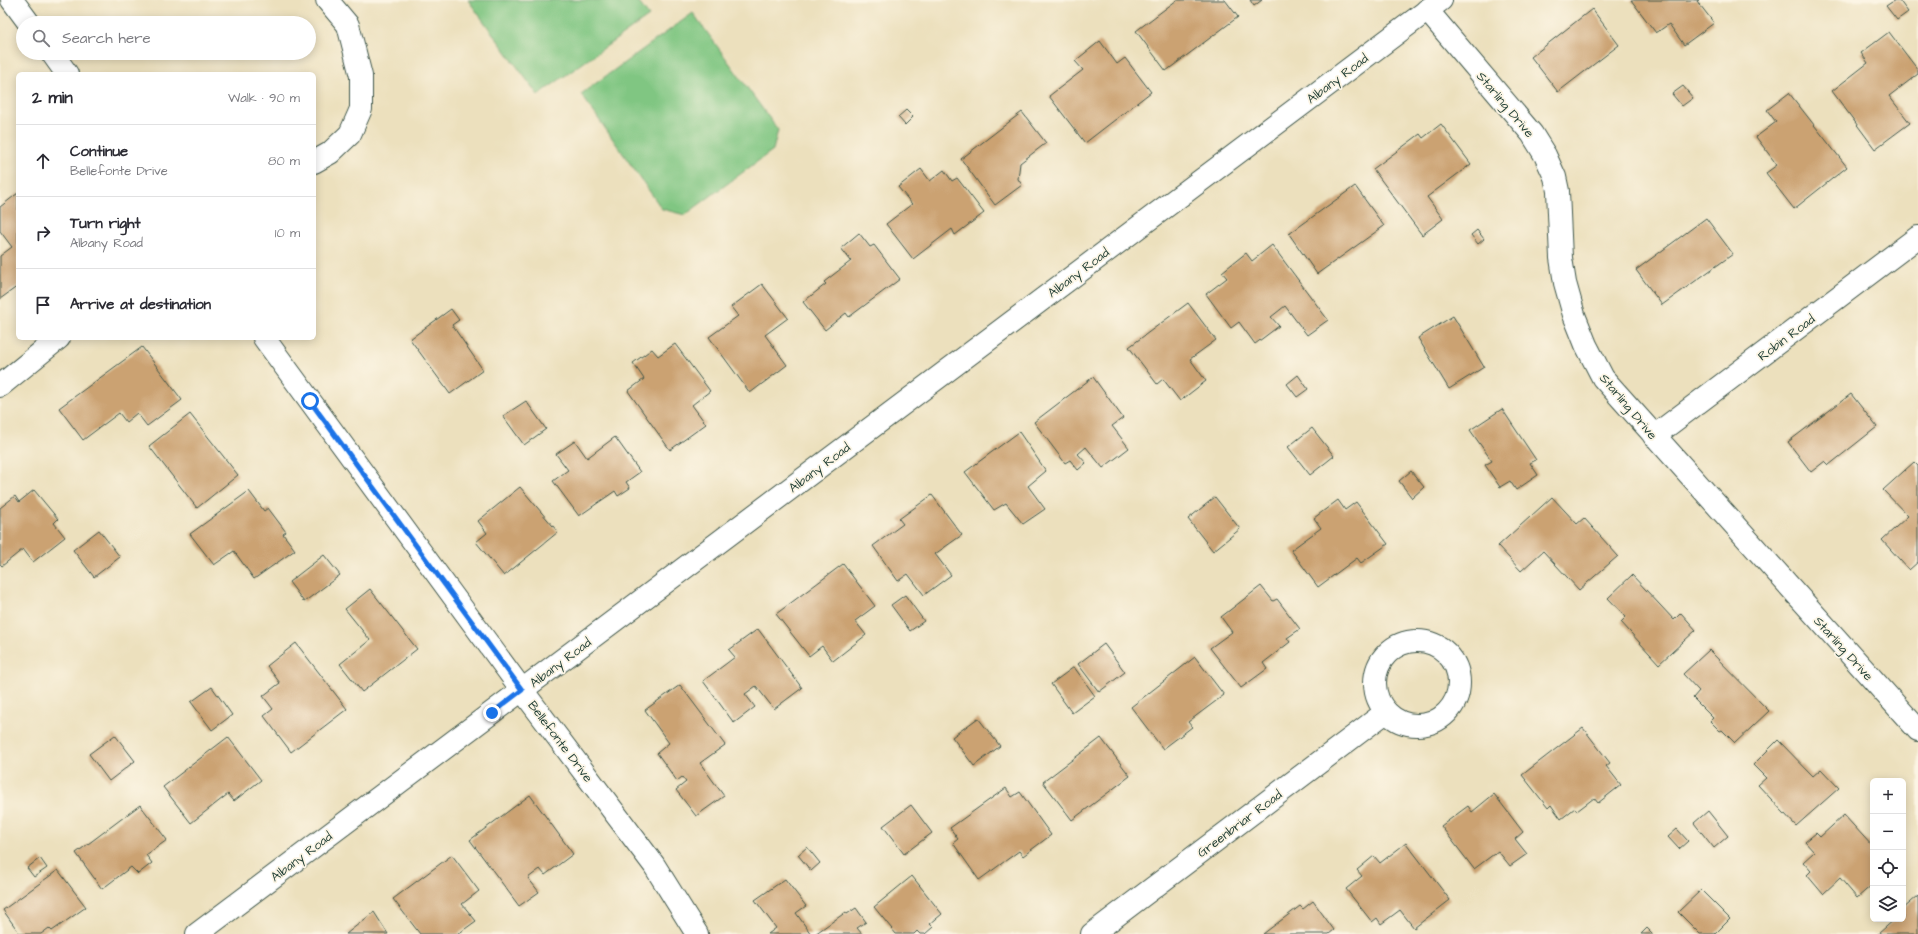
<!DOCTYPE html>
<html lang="en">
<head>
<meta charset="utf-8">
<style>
  body { margin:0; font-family:"Architects Daughter",sans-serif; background:#f2f2f3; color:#2b2b33 }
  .controls { position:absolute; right:12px; bottom:12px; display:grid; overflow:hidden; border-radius:6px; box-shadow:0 2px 10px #0003 }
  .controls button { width:36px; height:36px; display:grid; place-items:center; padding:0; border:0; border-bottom:1px solid #e1e1e2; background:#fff; color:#2b2b33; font:20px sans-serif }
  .stop { position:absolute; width:12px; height:12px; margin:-9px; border:3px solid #1a73e8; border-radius:50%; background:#fff }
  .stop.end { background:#1a73e8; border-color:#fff; box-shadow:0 1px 4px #0008 }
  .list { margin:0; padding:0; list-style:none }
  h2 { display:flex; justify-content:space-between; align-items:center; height:52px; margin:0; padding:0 16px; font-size:17px }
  h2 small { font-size:13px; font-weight:400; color:#7c7c81 }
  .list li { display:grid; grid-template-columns:26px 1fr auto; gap:12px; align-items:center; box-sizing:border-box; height:72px; padding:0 16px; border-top:1px solid #e1e1e2 }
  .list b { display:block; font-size:15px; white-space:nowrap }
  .list p { margin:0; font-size:13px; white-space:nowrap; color:#7c7c81 }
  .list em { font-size:13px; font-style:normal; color:#7c7c81 }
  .icon { flex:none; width:22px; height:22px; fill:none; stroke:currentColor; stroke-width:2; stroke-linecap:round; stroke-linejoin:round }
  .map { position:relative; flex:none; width:1918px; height:934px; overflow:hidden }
  .search { position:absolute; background:#fff; box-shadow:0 2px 10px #0003; left:16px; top:16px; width:300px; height:44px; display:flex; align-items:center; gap:10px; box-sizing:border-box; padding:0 14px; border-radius:22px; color:#7c7c81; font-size:15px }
  .panel { position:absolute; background:#fff; box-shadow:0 2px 10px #0003; left:16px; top:72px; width:300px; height:268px; border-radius:6px }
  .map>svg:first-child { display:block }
  .green { fill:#80c682; stroke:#50825b }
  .building { fill:#cba272 }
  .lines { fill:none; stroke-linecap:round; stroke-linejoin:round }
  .minor-casing { stroke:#3e5549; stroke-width:24 }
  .minor { stroke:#fff; stroke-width:22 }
  .route { stroke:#1a73e8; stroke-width:5 }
  .labels { text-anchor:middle; stroke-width:3.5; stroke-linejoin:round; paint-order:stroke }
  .street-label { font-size:13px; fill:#1f3d34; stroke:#fcf5e5 }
</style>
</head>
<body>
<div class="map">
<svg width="1918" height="934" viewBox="0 0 1918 934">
  <rect width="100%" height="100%" fill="#fcf5e5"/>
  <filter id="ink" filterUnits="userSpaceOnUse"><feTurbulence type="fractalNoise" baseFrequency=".025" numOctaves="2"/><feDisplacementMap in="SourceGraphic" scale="8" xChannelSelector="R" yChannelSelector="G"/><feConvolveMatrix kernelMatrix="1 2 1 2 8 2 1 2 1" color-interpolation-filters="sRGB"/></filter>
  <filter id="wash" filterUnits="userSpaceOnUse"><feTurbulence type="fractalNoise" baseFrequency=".012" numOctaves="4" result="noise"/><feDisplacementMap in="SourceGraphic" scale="16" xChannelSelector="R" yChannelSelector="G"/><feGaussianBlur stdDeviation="0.9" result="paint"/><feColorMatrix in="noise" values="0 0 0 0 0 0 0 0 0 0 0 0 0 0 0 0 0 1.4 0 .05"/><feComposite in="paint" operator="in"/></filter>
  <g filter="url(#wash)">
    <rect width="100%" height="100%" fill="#ece0bd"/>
    <g class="green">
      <path d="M468,0h169l12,16 -111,79z"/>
      <path d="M693,13l85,117 -5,20 -88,65 -23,-6 -81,-115z"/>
    </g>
    <g id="blocks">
      <g class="building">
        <path d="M1177,0h48l13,17 -72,54 -30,-40z"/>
        <path d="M1250,0h12l-8,6z"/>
        <path d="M1631,0h68l-2,1 17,22 -30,22 -15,-21 -13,9z"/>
        <path d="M1895,0h4l9,12 -11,8 -11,-14z"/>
        <path d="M1592,9l27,36 -61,47 -27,-35z"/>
        <path d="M1889,32l29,38v4l-29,22 21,27 -35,26 -43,-58 36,-28 -7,-10z"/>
        <path d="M1100,41l17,23 8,-6 26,34 -66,51 -36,-47 34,-26 -8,-9z"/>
        <path d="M1683,86l10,12 -11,8 -10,-12z"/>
        <path d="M1789,93l58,74 -53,42 -28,-36 11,-8 -21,-28 20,-15 -9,-12z"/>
        <path d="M906,110l7,7 -8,8 -7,-8z"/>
        <path d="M1022,112l24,31 -26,20 -2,16 4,6 -27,20 -34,-46z"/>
        <path d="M1441,124l30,40 -44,33 16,22 -21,16 -49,-66 47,-35 3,4z"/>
        <path d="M921,169l9,12 14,-11 8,11 5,-3 27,35 -29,22 -3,-6 -39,30 -27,-35 26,-20 -14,-17z"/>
        <path d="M1355,186l29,40 -67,48 -28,-40z"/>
        <path d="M18,193v93l-18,13v-43l12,-9 -12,-16v-24z"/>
        <path d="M1706,218l27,36 -71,51 -26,-35z"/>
        <path d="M1477,230l7,9 -6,5 -7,-9z"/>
        <path d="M859,233l11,14 4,-2 26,34 -51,38 -3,-4 -21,17 -22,-28 23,-18 -2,-2 27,-21 -10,-13z"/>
        <path d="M1272,245l56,75 -21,15 -22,-29 -14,11 8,9 -24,18 -16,-22 -8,6 -25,-34 21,-16 -5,-6 24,-19 6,8z"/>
        <path d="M762,284l26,34 -23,17 22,30 -37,28 -41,-56 29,-21 -7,-9z"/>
        <path d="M1188,303l28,37 -26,19 16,22 -26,20 -17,-22 -6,5 -28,-37z"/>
        <path d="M451,309l8,11 -7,5 31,45 -33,24 -40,-55z"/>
        <path d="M1453,316l31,51 -35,22 -31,-51z"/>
        <path d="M675,344l35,47 -18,14 14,19 -36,26 -42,-59 16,-12 -11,-16 19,-14 6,7z"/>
        <path d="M142,347l40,53 -35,26 -10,-13 -11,9 -7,-9 -36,27 -24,-32z"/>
        <path d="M1298,375l10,14 -11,8 -10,-13z"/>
        <path d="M1093,377l30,41 -11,8 17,22 -26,20 -17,-21 -8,7 8,9 -8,7 -8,-10 -5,3 -31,-41z"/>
        <path d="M1851,394l26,33 -48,38 -4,-4 -14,11 -23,-30z"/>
        <path d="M526,401l20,28 -22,16 -21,-29z"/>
        <path d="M1502,409l34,51 -6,3 8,12 -22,15 -6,-9 -10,6 -15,-22 7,-4 -22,-31z"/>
        <path d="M190,414l48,61 -41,33 -48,-62z"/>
        <path d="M1312,428l22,28 -24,19 -22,-28z"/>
        <path d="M1019,432l27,39 -18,15 17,23 -22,15 -17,-21 -12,7 -29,-38z"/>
        <path d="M615,437l25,35 -14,10 4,6 -12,8 -3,-5 -36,25 -26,-35 15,-11 -12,-16 19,-13 12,17z"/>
        <path d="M1914,462l4,4v96l-9,8 -27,-30 26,-24 -25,-26z"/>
        <path d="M1411,471l13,16 -12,11 -13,-17z"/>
        <path d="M520,487l38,45 -54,44 -28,-34 11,-9 -9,-12z"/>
        <path d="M34,490l24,29 -4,4 11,14 -32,25 -10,-13 -21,17 -2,-2v-56l15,-12 4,6z"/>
        <path d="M249,491l15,20 4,-3 18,24 -3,2 12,16 -41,29 -20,-28 -20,14 -24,-31z"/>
        <path d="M932,495l30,40 -27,19 16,21 -27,20 -16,-21 -10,7 -25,-35 30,-22 -4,-5z"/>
        <path d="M1215,497l25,32 -27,22 -25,-32z"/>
        <path d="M1552,497l25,27 7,-6 34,38 -39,34 -36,-39 -22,20 -23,-25z"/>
        <path d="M1338,500l7,10 11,-8 32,42 -27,19 -4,-5 -39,29 -27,-37 30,-22 -7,-10z"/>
        <path d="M99,530l21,27 -26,20 -21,-27z"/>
        <path d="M324,555l16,20 -36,27 -15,-20z"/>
        <path d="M843,564l32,42 -20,15 11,14 -33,26 -11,-15 -13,10 -33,-42z"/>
        <path d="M1632,575l42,45 7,-7 15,17 -37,34 -38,-42 5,-5 -18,-19z"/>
        <path d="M1261,586l12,15 4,-2 23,30 -13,9 3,4 -27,21 4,6 -26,19 -31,-40 22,-16 -11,-15z"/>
        <path d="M370,589l47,60 -55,43 -22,-28 30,-24 -25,-31z"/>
        <path d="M905,595l19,26 -14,10 -19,-26z"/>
        <path d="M758,629l44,59 -28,21 -18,-23 -11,8 10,13 -21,16 -31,-42 32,-24 -6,-7z"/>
        <path d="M296,643l51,66 -56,43 -27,-36 9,-7 -10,-13 17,-13 -13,-17z"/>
        <path d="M1104,644l21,28 -26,20 -21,-28z"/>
        <path d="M1709,650l60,61 -34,32 -13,-13 -2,1 -10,-10 3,-3 -20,-20 6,-7 -16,-17z"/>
        <path d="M1195,657l29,38 -36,27 4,5 -29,22 -32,-42z"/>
        <path d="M1074,667l21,29 -23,17 -21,-29z"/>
        <path d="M680,685l45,60 -25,18 24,33 -28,20 -20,-26 10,-8 -4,-5 -5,4 -20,-28 12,-10 -24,-33z"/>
        <path d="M212,687l20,28 -20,15 -21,-28z"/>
        <path d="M978,718l22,28 -26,20 -22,-29z"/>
        <path d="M1583,728l27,35 -4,3 15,19 -23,18 -4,-5 -17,13 -2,-3 -14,11 -10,-14 -3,3 -26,-33z"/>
        <path d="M115,735l20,26 -26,20 -20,-27z"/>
        <path d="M228,737l33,43 -27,21 -6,-7 -37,29 -28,-36z"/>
        <path d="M1101,738l29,38 -58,44 -29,-38z"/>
        <path d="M1778,740l35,36 8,-7 18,19 -43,38 -38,-41 8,-7 -13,-13z"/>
        <path d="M1006,788l6,9 8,-5 31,43 -28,21 -4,-5 -40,29 -26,-37 5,-4 -8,-11z"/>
        <path d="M1494,794l29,38 -8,7 12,15 -17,12 -12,-15 -24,18 -33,-43 27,-20 4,6z"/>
        <path d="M530,795l43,59 -28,21 -5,-6 -12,9 11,14 -20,14 -49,-66z"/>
        <path d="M140,805l27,35 -21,15 6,8 -14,11 -7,-7 -29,22 -26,-36z"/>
        <path d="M911,805l21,28 -28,21 -21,-28z"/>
        <path d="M1708,811l20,25 -14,12 -20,-25z"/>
        <path d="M1844,815l29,32v37l-16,14 -17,-20 -17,16 -16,-19 4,-4 -8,-9 11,-10 -9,-10 11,-9 4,4z"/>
        <path d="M1677,829l11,12 -9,8 -11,-12z"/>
        <path d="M1406,843l44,57 -36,28 -14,-18 -19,14 -4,-6 -5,4 -26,-33 16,-13 -5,-6 17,-14 6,7z"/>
        <path d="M807,847l13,16 -9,8 -13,-16z"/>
        <path d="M452,855l27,36 -17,13 14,17 -18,13h-38l-27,-35z"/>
        <path d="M40,858l7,10 -13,9 -7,-9z"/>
        <path d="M58,870l28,37 -34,24 -3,-3 -8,6h-21l-17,-24z"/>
        <path d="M912,876l30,38 -12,10 3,3 -8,7h-5l-3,-3 -3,3h-18l-22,-27z"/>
        <path d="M785,879l21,27 -10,7 15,21h-43l8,-6 -21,-28z"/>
        <path d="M1701,890l29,29 -15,15h-15l-22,-22z"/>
        <path d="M1918,896v38h-40l17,-15h8v-10z"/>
        <path d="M1313,901l21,29 -5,4h-66l37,-28 3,3z"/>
        <path d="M856,908l10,14 -9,6 5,6h-47l31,-22 1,2z"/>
        <path d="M374,912l14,22h-42z"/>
        <path d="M1647,928l6,6h-12z"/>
      </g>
    </g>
  </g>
  <g filter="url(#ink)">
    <use href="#blocks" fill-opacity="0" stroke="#3e5549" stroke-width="1"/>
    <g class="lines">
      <g class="minor-casing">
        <g id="minor">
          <path d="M12,0l17,23"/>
          <path d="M1427,10l105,124 13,21 10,22 3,14 3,67 4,25 9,32 12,30 17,33 315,352"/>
          <path d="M52,53l15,21"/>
          <path d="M314,162l16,-9 20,-19 11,-25v-33l-13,-51 -21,-25"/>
          <path d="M264,338l258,352 132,175 43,69"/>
          <path d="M0,386l59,-48"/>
          <path d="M1654,436l264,-199"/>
          <circle cx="1417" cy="683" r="42"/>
          <path d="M197,934l1244,-934"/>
          <path d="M1092,934l294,-222"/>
        </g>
      </g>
      <use href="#minor" class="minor"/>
    </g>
  </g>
  <g class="lines" filter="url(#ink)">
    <path class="route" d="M310,401l212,289 -30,23"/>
  </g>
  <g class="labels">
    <g class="street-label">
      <text transform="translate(1337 78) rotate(-37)" y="5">Albany Road</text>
      <text transform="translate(1506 104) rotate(50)" y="5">Starling Drive</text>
      <text transform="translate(1078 272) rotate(-37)" y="5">Albany Road</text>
      <text transform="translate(1786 337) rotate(-37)" y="5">Robin Road</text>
      <text transform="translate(1629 406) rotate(50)" y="5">Starling Drive</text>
      <text transform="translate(819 467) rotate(-37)" y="5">Albany Road</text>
      <text transform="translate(1844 648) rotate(48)" y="5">Starling Drive</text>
      <text transform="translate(560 662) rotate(-37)" y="5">Albany Road</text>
      <text transform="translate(561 741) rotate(53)" y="5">Bellefonte Drive</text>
      <text transform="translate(1239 823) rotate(-37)" y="5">Greenbriar Road</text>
      <text transform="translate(301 856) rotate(-37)" y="5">Albany Road</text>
    </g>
  </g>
</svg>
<div class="controls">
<button>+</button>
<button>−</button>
<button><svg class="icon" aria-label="locate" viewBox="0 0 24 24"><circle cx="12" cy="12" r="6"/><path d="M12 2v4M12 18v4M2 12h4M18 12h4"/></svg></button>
<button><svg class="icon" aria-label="layers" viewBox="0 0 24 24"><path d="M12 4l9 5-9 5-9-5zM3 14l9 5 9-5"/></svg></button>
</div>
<div class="stop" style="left:310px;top:401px"></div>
<div class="stop end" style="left:492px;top:713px"></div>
<div class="search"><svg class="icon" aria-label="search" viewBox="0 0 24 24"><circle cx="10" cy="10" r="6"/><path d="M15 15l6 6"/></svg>Search here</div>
<section class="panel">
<h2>2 min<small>Walk · 90 m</small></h2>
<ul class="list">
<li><svg class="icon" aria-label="ahead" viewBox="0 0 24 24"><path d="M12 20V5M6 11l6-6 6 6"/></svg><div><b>Continue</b><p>Bellefonte Drive</p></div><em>80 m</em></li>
<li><svg class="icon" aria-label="right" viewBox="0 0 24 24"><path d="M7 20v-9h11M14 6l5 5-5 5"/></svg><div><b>Turn right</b><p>Albany Road</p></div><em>10 m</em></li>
<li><svg class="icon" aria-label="arrive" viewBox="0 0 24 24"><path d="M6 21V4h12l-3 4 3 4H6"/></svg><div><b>Arrive at destination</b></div></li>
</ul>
</section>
</div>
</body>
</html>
